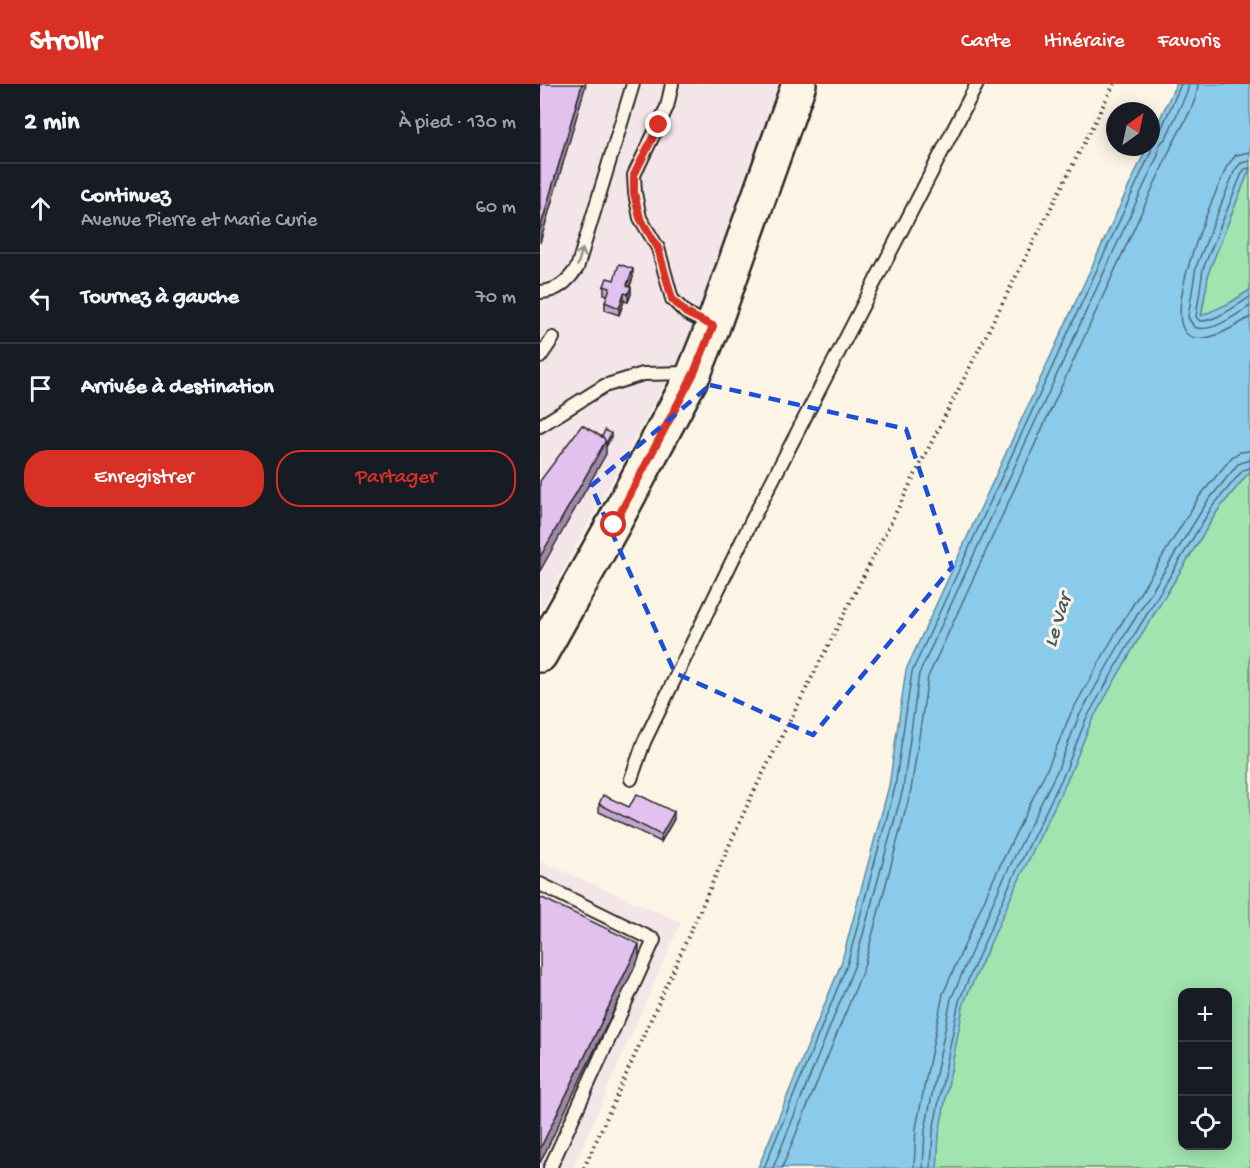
<!DOCTYPE html>
<html lang="fr">
<head>
<meta charset="utf-8">
<style>
  body { margin:0; font-family:"Gochi Hand",sans-serif; background:#20242c; color:#f1f3f6 }
  .controls { position:absolute; right:18px; bottom:18px; display:grid; overflow:hidden; border-radius:12px; box-shadow:0 3px 15px #0003 }
  .controls button { width:54px; height:54px; display:grid; place-items:center; padding:0; border:0; border-bottom:2px solid #363941; background:#171b24; color:#f1f3f6; font:30px sans-serif }
  .compass { position:absolute; left:566px; top:18px; width:54px; height:54px; border-radius:50%; background:#171b24; box-shadow:0 3px 15px #0003; rotate:33deg }
  .stop { position:absolute; width:18px; height:18px; margin:-14px; border:4px solid #d93025; border-radius:50%; background:#fff }
  .stop.end { background:#d93025; border-color:#fff; box-shadow:0 2px 6px #0008 }
  .list { margin:0; padding:0; list-style:none }
  h2 { display:flex; justify-content:space-between; align-items:center; height:78px; margin:0; padding:0 24px; font-size:26px }
  h2 small { font-size:20px; font-weight:400; color:#9ea1a6 }
  .list li { display:grid; grid-template-columns:39px 1fr auto; gap:18px; align-items:center; box-sizing:border-box; height:90px; padding:0 24px; border-top:2px solid #363941 }
  .list b { display:block; font-size:22px; white-space:nowrap }
  .list p { margin:0; font-size:20px; white-space:nowrap; color:#9ea1a6 }
  .list em { font-size:20px; font-style:normal; color:#9ea1a6 }
  .actions { display:flex; gap:12px; padding:18px 24px }
  .actions a { flex:1; padding:14px 0; border:2px solid #d93025; border-radius:24px; text-align:center; font-size:21px; color:#d93025 }
  .actions .main { background:#d93025; color:#fff }
  .icon { flex:none; width:33px; height:33px; fill:none; stroke:currentColor; stroke-width:2; stroke-linecap:round; stroke-linejoin:round }
  .map { position:relative; flex:none; width:710px; height:1084px; overflow:hidden }
  header { display:flex; align-items:center; gap:36px; box-sizing:border-box; height:84px; padding:0 30px; background:#d93025; color:#fff }
  header strong { font-size:28px }
  nav { display:flex; gap:33px; margin-inline-start:auto; font-size:21px }
  main { display:flex }
  aside { flex:1; background:#171b24 }
  .map>svg:first-child { display:block }
  .built { fill:#f4e5e8 }
  .green { fill:#a1e4af; stroke:#66886d; stroke-width:1.5; fill-rule:evenodd }
  .water { fill:#8acaea; stroke:#648a9e; stroke-width:1.5 }
  .lines { fill:none; stroke-linecap:round; stroke-linejoin:round }
  .shore { stroke:#516b77; stroke-width:1.5 }
  .service-casing { stroke:#2b2b2b; stroke-width:16 }
  .secondary-casing { stroke:#2b2b2b; stroke-width:38 }
  .path { stroke:#2b2b2b; stroke-width:4; stroke-dasharray:1.5 4.5; stroke-linecap:butt }
  .service { stroke:#fcf5e5; stroke-width:12 }
  .secondary { stroke:#fcf5e5; stroke-width:33 }
  .wall { fill:#c3a6cd; stroke:#2b2b2b; stroke-width:1.5 }
  .shaded-wall { fill:#9f87a7; stroke:#2b2b2b; stroke-width:1.5 }
  .building { fill:#e3c1ee; stroke:#2b2b2b; stroke-width:1.5 }
  .oneway { stroke:#949088 }
  .route { stroke:#d93025; stroke-width:8 }
  .marked { fill:none; stroke:#1d4ed8; stroke-width:4.5; stroke-dasharray:12 8; stroke-linejoin:round }
  .labels { text-anchor:middle; stroke-width:6; stroke-linejoin:round; paint-order:stroke }
  .water-label { font-size:21px; font-style:italic; fill:#485b64; stroke:#fcf5e5 }
</style>
</head>
<body>
<header>
<strong>Strollr</strong>
<nav><a>Carte</a><a>Itinéraire</a><a>Favoris</a></nav>
</header>
<main>
<aside>
<h2>2 min<small>À pied · 130 m</small></h2>
<ul class="list">
<li><svg class="icon" aria-label="ahead" viewBox="0 0 24 24"><path d="M12 20V5M6 11l6-6 6 6"/></svg><div><b>Continuez</b><p>Avenue Pierre et Marie Curie</p></div><em>60 m</em></li>
<li><svg class="icon" aria-label="left" viewBox="0 0 24 24"><path d="M17 20v-9H6M10 6l-5 5 5 5"/></svg><div><b>Tournez à gauche</b></div><em>70 m</em></li>
<li><svg class="icon" aria-label="arrive" viewBox="0 0 24 24"><path d="M6 21V4h12l-3 4 3 4H6"/></svg><div><b>Arrivée à destination</b></div></li>
</ul>
<div class="actions"><a class="main">Enregistrer</a><a>Partager</a></div>
</aside>
<div class="map">
<svg width="710" height="1084" viewBox="0 0 710 1084">
  <rect width="100%" height="100%" fill="#fcf5e5"/>
  <filter id="ink" filterUnits="userSpaceOnUse"><feTurbulence type="fractalNoise" baseFrequency=".0167" numOctaves="2"/><feDisplacementMap in="SourceGraphic" scale="12" xChannelSelector="R" yChannelSelector="G"/><feConvolveMatrix kernelMatrix="1 2 1 2 8 2 1 2 1" color-interpolation-filters="sRGB"/></filter>
  <g filter="url(#ink)">
    <g class="built">
      <path d="M0,0h238l-72,225 -166,303z"/>
      <path d="M0,777l141,61 -108,246h-33z"/>
    </g>
    <g class="green">
      <path d="M710,84v122l-20,13 -29,14 8,-46z"/>
      <path d="M710,387v697h-313l2,-35 25,-131 51,-114 55,-114 21,-52 47,-82 80,-130zM642,908h46v154h-46z"/>
    </g>
    <path class="water" d="M636,0h74v84l-41,103 -8,45 29,-13 20,-13v181l-32,39 -80,130 -47,82 -21,52 -55,114 -51,114 -25,131 -2,35h-179l83,-204 48,-178 17,-116 241,-523h4v-9z"/>
    <g class="lines">
      <g class="shore">
        <path d="M611,55l8,-5 22,-50"/>
        <path d="M710,68l-14,3 -9,11c-18,43 -108,236 23,151"/>
        <path d="M710,77l-9,2 -6,7 -39,97 -8,50 6,10c17,7 42,-12 56,-21"/>
        <path d="M710,84l-5,1 -3,4 -39,96 -7,48 4,4c14,1 38,-16 50,-24"/>
        <path d="M224,1084l83,-203 48,-178 17,-115 239,-520v-7"/>
        <path d="M233,1084l81,-201 49,-178 16,-115 239,-519 1,-10 7,-7 21,-46 2,-8"/>
        <path d="M242,1084l81,-198 48,-180 17,-113 238,-518c8,-23 31,-51 32,-75"/>
        <path d="M374,1084l2,-40 27,-134 51,-116 55,-113 22,-52 47,-84 81,-132 33,-40 8,-5 10,-1"/>
        <path d="M383,1084l2,-38 26,-131 51,-117 56,-113 21,-53 47,-83 81,-131 31,-38 12,-4"/>
        <path d="M391,1084l2,-37 26,-130 50,-115 56,-114 21,-53 47,-82 79,-130 31,-37 7,-2"/>
      </g>
      <g class="service-casing">
        <g id="service">
          <path d="M132,0l-5,23 -33,68 1,18 5,25 18,30 14,51 14,14 26,13"/>
          <path d="M0,208c18,-1 27,-10 37,-24l56,-184"/>
          <path d="M0,273l13,-19"/>
          <path d="M0,342l64,-40 39,-12 46,-1"/>
          <path d="M91,695l13,-37 108,-222 225,-436"/>
          <path d="M0,800l114,56 -104,228"/>
        </g>
      </g>
      <g class="secondary-casing">
        <path id="secondary" d="M0,571l73,-130 81,-152 19,-47 86,-242"/>
      </g>
      <path class="path" d="M44,1084l168,-373 362,-711"/>
      <use href="#service" class="service"/>
      <use href="#secondary" class="secondary"/>
    </g>
    <g class="wall">
      <path d="M93,193l-3,9 1,8 -3,8 -4,-1 -5,14 -14,-5v-8l3,-7 -4,-1v-8l10,-6z"/>
      <path d="M59,720l30,3 45,12 -13,23 -62,-30z"/>
    </g>
    <g class="shaded-wall">
      <path d="M42,0h4l-46,159v-14z"/>
      <path d="M93,185v8l-6,16v-8z"/>
      <path d="M91,203v7l-3,8v-8z"/>
      <path d="M84,209v8l-5,14v-7z"/>
      <path d="M71,350v4l-5,9v-4z"/>
      <path d="M66,356v14l-66,117v-14z"/>
      <path d="M134,728v7l-13,23v-7z"/>
      <path d="M99,860v14l-99,205v-14z"/>
    </g>
    <g class="building">
      <path d="M0,0h42l-42,145z"/>
      <path d="M79,180l14,5 -6,16 4,2 -3,7 -4,-1 -5,15 -14,-6 5,-14 -6,-2 3,-8 7,2z"/>
      <path d="M42,341l22,13 2,2 -66,117v-76z"/>
      <path d="M65,346l6,4 -5,9 -2,-5 -2,-1z"/>
      <path d="M97,710l37,18 -13,23 -62,-31 4,-9 26,12z"/>
      <path d="M0,813l99,47 -99,205z"/>
    </g>
    <defs><path id="oneway-shaft" d="M-6 0H5M1.5-3L5.5 0L1.5 3" fill="none" stroke-width="1.6" stroke-linecap="round" stroke-linejoin="round" transform="scale(1.5)"/></defs>
    <use class="oneway" href="#oneway-shaft" transform="translate(40 173) rotate(-73)"/>
  </g>
  <g class="lines" filter="url(#ink)">
    <path class="route" d="M74,441l80,-152 19,-47 -27,-13 -14,-14 -14,-51 -18,-30 -6,-25v-18l25,-50"/>
  </g>
  <path class="marked" d="M170,301l196,44 46,138 -139,168 -138,-62 -84,-187z"/>
  <g class="labels">
    <g class="water-label">
      <text transform="translate(516 536) rotate(-73)" y="7">Le Var</text>
    </g>
  </g>
</svg>
<div class="controls">
<button>+</button>
<button>−</button>
<button><svg class="icon" aria-label="locate" viewBox="0 0 24 24"><circle cx="12" cy="12" r="6"/><path d="M12 2v4M12 18v4M2 12h4M18 12h4"/></svg></button>
</div>
<svg class="compass" viewBox="-18 -18 36 36"><path d="M0-13l5 13h-10z" fill="#e53935"/><path d="M0 13l5-13h-10z" fill="#9ea1a6"/></svg>
<div class="stop" style="left:74px;top:441px"></div>
<div class="stop end" style="left:119px;top:41px"></div>
</div>
</main>
</body>
</html>
